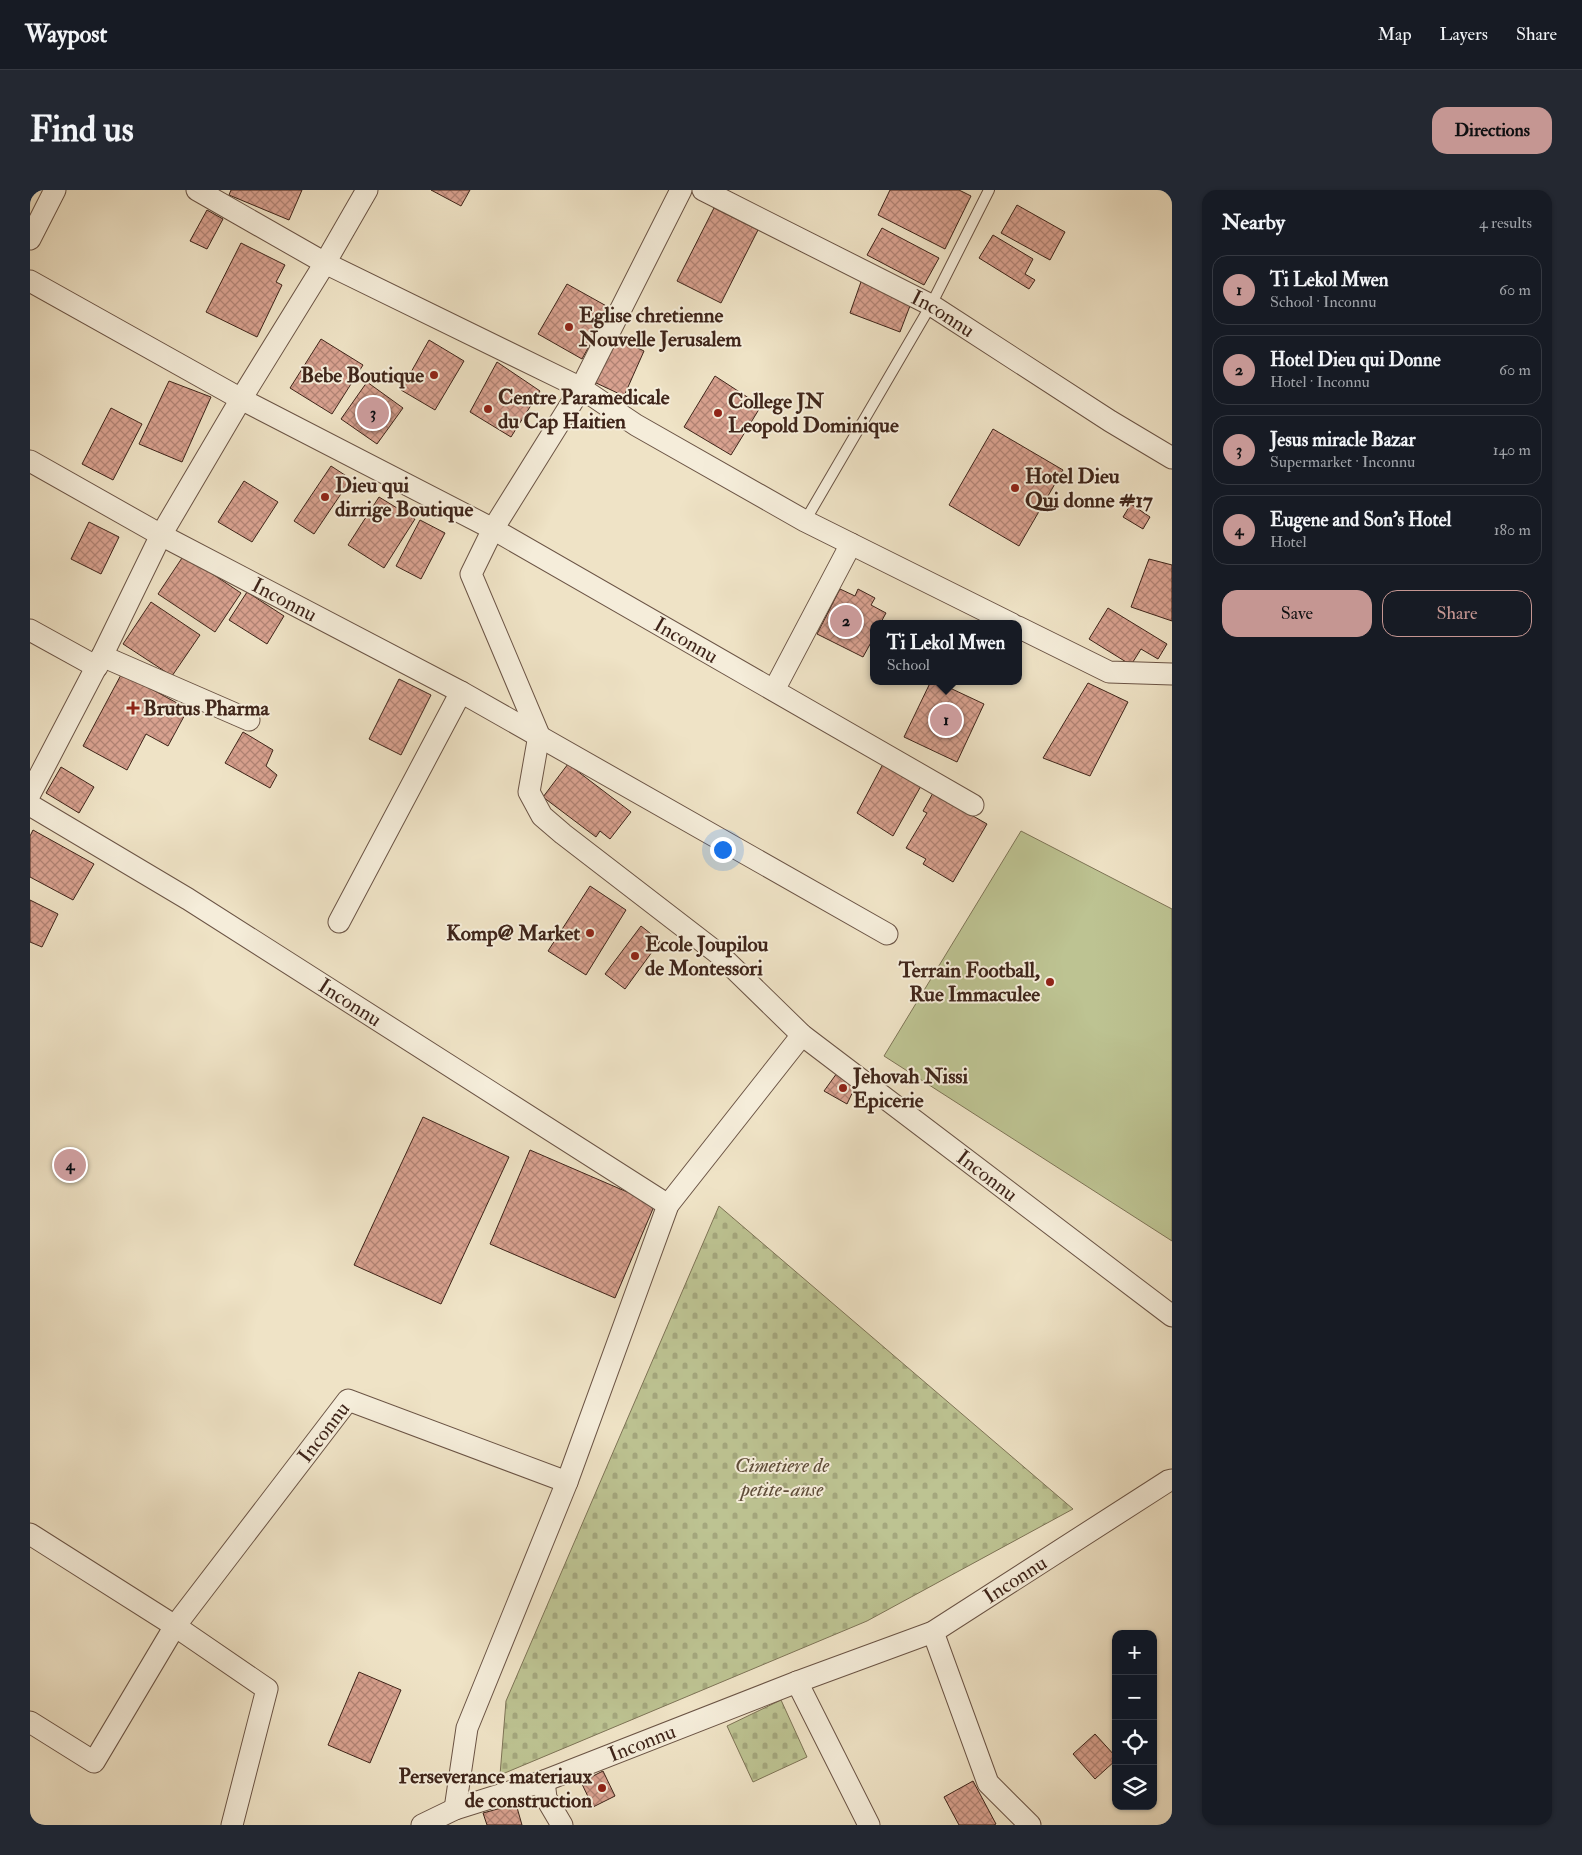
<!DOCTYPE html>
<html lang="en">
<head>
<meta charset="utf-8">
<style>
  body { margin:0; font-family:"IM FELL Double Pica",serif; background:#242831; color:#f1f3f6 }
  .controls { position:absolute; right:15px; bottom:15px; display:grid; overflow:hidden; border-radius:10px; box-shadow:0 1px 4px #0004 }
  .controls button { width:45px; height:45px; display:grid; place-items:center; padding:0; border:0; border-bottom:1px solid #363941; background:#171b24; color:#f1f3f6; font:25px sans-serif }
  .you { position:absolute; left:692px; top:659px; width:18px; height:18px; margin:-12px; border:4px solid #fff; border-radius:50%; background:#1a73e8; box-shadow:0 0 0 8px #1a73e833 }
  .badge { display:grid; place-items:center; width:32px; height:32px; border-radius:50%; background:#c59692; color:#111; font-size:16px; font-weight:700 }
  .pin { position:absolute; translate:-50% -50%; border:2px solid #fff; box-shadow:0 1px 5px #0006 }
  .popup { position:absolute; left:840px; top:430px; width:152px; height:65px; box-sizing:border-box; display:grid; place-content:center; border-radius:10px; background:#171b24; filter:drop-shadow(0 1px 4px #0005); font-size:16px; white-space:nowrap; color:#9ea1a6 }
  .popup b { font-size:19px; color:#f1f3f6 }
  .popup::after { content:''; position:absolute; left:50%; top:100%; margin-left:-10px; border:10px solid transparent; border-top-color:#171b24 }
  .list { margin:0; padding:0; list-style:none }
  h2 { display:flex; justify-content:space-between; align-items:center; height:65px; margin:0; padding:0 20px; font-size:21px }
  h2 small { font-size:16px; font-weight:400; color:#9ea1a6 }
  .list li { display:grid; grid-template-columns:32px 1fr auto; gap:15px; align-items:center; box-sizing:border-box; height:70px; margin:0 10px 10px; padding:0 10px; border:1px solid #363941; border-radius:15px }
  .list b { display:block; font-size:19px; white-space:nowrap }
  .list p { margin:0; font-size:16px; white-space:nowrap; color:#9ea1a6 }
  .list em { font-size:16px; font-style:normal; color:#9ea1a6 }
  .actions { display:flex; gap:10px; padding:15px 20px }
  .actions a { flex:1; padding:11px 0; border:1px solid #c59692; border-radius:15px; text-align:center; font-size:18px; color:#c59692 }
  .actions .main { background:#c59692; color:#111 }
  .icon { flex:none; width:28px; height:28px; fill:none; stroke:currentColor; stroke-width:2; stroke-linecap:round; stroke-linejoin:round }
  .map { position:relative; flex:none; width:1142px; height:1635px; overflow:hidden; border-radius:15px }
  header { display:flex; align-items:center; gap:30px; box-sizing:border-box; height:70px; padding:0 25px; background:#171b24; border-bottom:1px solid #363941 }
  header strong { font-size:24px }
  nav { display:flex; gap:28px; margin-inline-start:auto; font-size:18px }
  .intro { display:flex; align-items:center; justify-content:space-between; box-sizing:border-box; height:120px; padding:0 30px }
  h1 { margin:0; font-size:35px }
  .button { padding:12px 22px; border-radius:15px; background:#c59692; color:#111; font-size:18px; font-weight:700 }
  main { display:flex; gap:30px; padding:0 30px }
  aside { flex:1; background:#171b24; border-radius:15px; box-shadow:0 1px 4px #0004 }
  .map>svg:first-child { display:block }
  .cemetery { fill:url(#cemetery-stones); stroke:#7e7456 }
  .pitch { fill:#bdc392; stroke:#7e7456 }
  .building { fill:url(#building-cross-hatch); stroke:#3f251a }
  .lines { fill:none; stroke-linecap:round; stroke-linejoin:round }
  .lane-casing { stroke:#6b5445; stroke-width:12 }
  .street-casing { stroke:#6b5445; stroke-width:23 }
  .lane { stroke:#f5edda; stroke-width:10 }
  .street { stroke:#f5edda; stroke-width:21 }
  .poi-dot { fill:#8f2418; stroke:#f5edda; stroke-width:2 }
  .labels { text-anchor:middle; stroke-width:4; stroke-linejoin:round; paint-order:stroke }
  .street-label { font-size:21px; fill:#3f251a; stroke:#f5edda }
  .poi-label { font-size:21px; font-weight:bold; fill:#3f251a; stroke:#f5edda; text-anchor:start }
  .park-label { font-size:21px; font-style:italic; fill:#5e4c38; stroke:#f5edda }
</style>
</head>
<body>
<header>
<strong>Waypost</strong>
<nav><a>Map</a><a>Layers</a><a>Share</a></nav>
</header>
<div class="intro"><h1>Find us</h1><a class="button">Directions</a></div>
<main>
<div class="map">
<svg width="1142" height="1635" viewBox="0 0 1142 1635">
  <defs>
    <pattern id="cemetery-stones" width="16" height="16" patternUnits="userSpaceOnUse" patternTransform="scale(1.25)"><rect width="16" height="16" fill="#bdc392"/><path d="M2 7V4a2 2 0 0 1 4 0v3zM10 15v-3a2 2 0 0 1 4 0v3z" fill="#a4a77d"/></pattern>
    <pattern id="building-cross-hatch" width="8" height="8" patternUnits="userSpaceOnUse" patternTransform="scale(1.25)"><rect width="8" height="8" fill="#d8a18f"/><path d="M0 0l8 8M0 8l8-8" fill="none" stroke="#b18374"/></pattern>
  </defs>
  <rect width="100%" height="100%" fill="#efe3c6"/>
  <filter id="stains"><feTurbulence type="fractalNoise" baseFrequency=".004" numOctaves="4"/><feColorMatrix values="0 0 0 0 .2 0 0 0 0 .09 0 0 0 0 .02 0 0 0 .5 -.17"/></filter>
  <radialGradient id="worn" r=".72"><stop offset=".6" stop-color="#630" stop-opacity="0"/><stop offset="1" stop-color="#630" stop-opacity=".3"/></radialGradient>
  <g class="cemetery">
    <path d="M689,1016l354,303 -206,112 -367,154 6,-74z"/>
    <path d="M751,1510l26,57 -54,25 -26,-56z"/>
  </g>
  <path class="pitch" d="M991,641l151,78v332l-288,-185z"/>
  <g class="building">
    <path d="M201,0h71l-13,30 -60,-25z"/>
    <path d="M401,0h39l-9,16z"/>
    <path d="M860,0h69l12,6 -26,53 -67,-34z"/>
    <path d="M987,15l48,27 -15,28 -49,-27z"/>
    <path d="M684,18l44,22 -37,73 -44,-22z"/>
    <path d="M177,20l16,9 -16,30 -17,-8z"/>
    <path d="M852,38l57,30 -15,27 -57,-30z"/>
    <path d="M963,45l40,24 -8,15 10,6 -6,9 -50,-31z"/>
    <path d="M211,53l44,22 -9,17 6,3 -25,52 -51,-25z"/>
    <path d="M832,89l51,19 -13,34 -50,-19z"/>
    <path d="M537,94l43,24 -28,51 -44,-25z"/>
    <path d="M585,147l29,14 -20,45 -30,-14z"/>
    <path d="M291,149l42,26 -31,49 -42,-26z"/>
    <path d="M399,150l35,21 -29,49 -34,-20z"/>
    <path d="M467,172l43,29 -29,46 -41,-25z"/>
    <path d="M685,186l46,30 -30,49 -47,-28z"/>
    <path d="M139,191l42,16 -29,65 -43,-18z"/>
    <path d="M337,192l36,26 -26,36 -36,-25z"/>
    <path d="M81,218l31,16 -29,56 -31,-16z"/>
    <path d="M963,239l70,41 -44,76 -70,-41z"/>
    <path d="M301,276l20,13 -37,55 -20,-13z"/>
    <path d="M214,291l34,21 -26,40 -34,-20z"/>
    <path d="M349,307l36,22 -31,49 -36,-23z"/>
    <path d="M1101,314l19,13 -7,12 -20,-12z"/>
    <path d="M390,330l25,13 -24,46 -25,-13z"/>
    <path d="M59,332l30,15 -18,37 -30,-15z"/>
    <path d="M154,365l57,38 -26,39 -57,-38z"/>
    <path d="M1119,369l23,6v56l-41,-14z"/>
    <path d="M810,399l15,7 3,-7 17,9 -4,7 15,8 -6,11h-6v13l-11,20 -46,-23z"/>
    <path d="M217,402l37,24 -17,28 -38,-24z"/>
    <path d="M121,412l49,33 -28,41 -49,-32z"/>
    <path d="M1078,418l59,36 -9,15 -17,-10 -10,16 -42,-26z"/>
    <path d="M92,483l66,36 -20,37 -22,-12 -19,36 -44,-24z"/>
    <path d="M369,489l32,16 -30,60 -32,-16z"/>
    <path d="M901,491h4l49,23 -27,58 -53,-25z"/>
    <path d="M1058,493l40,19 -38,74 -47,-18z"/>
    <path d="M213,542l30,18 -7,16 11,9 -7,13 -45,-25z"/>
    <path d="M538,574l63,48 -21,27 -10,-8 -4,6 -53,-40z"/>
    <path d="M853,574l38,22 -28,50 -36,-23z"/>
    <path d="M31,577l33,20 -15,26 -33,-20z"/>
    <path d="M903,603l54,31 -34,58 -30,-18 3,-5 -20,-11 21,-35 -4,-2z"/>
    <path d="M3,640l61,34 -21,36 -43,-23v-41z"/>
    <path d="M560,696l36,24 -40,65 -38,-24z"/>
    <path d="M0,710l28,14 -16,33 -12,-5z"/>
    <path d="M611,736l19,15 -35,48 -20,-15z"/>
    <path d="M807,883l20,10 -10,21 -23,-13z"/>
    <path d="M393,927l86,40 -68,147 -87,-39z"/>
    <path d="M500,960l125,54 -40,94 -125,-54z"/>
    <path d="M329,1482l42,18 -31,73 -42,-18z"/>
    <path d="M1065,1544l21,23v3l-21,19 -22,-25z"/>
    <path d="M573,1581l12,25 -22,11 -12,-25z"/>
    <path d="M943,1591l23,43 -2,1h-35l-15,-28z"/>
    <path d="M486,1614l6,21h-35l-4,-12z"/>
  </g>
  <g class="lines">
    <g class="lane-casing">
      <path id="lane" d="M775,331l126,-216 58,-115"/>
    </g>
    <g class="street-casing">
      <g id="street">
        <path d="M167,0l128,73 256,125 55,37 169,96 207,103"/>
        <path id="s1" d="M651,0l-100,198 -88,141 -22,45 68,161 -10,57 13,24 21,18 157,121 82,80 370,281"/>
        <path id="s2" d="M673,0l228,115 179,116 62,37"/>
        <path d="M0,49l25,-49"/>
        <path id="s3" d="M0,91l211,118 252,130 480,276"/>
        <path id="s4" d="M0,271l131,74 300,157 426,242"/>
        <path d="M988,437l91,45 63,2"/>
        <path d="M0,440l67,37"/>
        <path d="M72,466l147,64"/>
        <path d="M744,500l77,-146"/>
        <path d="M0,604l72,-138 59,-121 80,-136 84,-136 42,-73"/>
        <path id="s5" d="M0,615l158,94 480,306"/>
        <path d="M309,732l122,-230"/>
        <path d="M0,1344l145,92 92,63 -35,136"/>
        <path d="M903,1442l55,151 42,42"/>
        <path d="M767,1492l72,143"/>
        <path id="s6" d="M0,1532l64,40 81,-136 173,-226 219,82"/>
        <path d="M514,1591l2,17 16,27"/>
        <path d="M425,1619l12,-81 100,-246 101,-277 134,-170"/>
        <path id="s7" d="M392,1635l33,-16 89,-28 253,-99 136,-50 235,-151 4,-1"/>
      </g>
    </g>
    <use href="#lane" class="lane"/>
    <use href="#street" class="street"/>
  </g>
  <g class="poi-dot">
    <circle cx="539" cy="137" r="5"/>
    <circle cx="404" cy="185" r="5"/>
    <circle cx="458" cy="219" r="5"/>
    <circle cx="688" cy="223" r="5"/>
    <circle cx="985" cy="298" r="5"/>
    <circle cx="295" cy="307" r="5"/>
    <path d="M100.5 510.5h5v5h5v5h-5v5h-5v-5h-5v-5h5z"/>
    <circle cx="560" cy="743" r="5"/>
    <circle cx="605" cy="766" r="5"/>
    <circle cx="1020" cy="792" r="5"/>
    <circle cx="813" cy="898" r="5"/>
    <circle cx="572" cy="1598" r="5"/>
  </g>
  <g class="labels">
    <g class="street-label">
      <text dy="7" stroke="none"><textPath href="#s2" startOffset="270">Inconnu</textPath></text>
      <text dy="7" stroke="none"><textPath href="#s4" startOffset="290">Inconnu</textPath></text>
      <text dy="7" stroke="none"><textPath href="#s3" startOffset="748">Inconnu</textPath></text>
      <text dy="7" stroke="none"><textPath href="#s5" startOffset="376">Inconnu</textPath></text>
      <text dy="7" stroke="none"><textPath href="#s1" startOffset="1271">Inconnu</textPath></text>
      <text dy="7" stroke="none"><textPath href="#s6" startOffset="478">Inconnu</textPath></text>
      <text dy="7" stroke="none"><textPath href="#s7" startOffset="644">Inconnu</textPath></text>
      <text dy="7" stroke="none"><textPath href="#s7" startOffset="235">Inconnu</textPath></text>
    </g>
    <g class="poi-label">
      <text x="549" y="132">Eglise chretienne<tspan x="549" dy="24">Nouvelle Jerusalem</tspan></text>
      <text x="394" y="192" text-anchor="end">Bebe Boutique</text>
      <text x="468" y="214">Centre Paramedicale<tspan x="468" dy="24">du Cap Haitien</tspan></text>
      <text x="698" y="218">College JN<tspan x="698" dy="24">Leopold Dominique</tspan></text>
      <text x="995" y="293">Hotel Dieu<tspan x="995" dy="24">Qui donne #17</tspan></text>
      <text x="305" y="302">Dieu qui<tspan x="305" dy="24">dirrige Boutique</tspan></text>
      <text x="113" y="525">Brutus Pharma</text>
      <text x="550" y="750" text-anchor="end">Komp@ Market</text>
      <text x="615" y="761">Ecole Joupilou<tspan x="615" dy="24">de Montessori</tspan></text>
      <text x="1010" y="787" text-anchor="end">Terrain Football,<tspan x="1010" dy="24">Rue Immaculee</tspan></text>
      <text x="823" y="893">Jehovah Nissi<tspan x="823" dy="24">Epicerie</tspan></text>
      <text x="562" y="1593" text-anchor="end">Perseverance materiaux<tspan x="562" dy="24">de construction</tspan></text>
    </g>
    <g class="park-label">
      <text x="752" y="1282">Cimetiere de<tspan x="752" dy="24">petite-anse</tspan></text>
    </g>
  </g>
  <rect width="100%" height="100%" filter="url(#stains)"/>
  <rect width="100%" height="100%" fill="url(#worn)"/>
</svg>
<div class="controls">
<button>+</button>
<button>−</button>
<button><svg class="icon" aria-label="locate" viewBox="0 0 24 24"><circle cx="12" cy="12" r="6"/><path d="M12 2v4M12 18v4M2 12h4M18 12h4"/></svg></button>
<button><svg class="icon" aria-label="layers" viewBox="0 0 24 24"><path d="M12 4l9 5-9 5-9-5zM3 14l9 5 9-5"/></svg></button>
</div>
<div class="you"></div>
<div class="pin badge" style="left:916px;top:530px">1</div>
<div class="popup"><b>Ti Lekol Mwen</b>School</div>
<div class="pin badge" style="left:816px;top:431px">2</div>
<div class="pin badge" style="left:343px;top:223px">3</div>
<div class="pin badge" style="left:40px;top:975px">4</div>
</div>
<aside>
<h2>Nearby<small>4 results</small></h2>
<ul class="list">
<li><span class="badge">1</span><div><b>Ti Lekol Mwen</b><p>School · Inconnu</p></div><em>60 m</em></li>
<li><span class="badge">2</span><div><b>Hotel Dieu qui Donne</b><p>Hotel · Inconnu</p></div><em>60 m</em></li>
<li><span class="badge">3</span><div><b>Jesus miracle Bazar</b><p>Supermarket · Inconnu</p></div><em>140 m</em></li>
<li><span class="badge">4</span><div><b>Eugene and Son's Hotel</b><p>Hotel</p></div><em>180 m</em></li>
</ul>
<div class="actions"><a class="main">Save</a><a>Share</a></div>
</aside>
</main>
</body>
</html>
